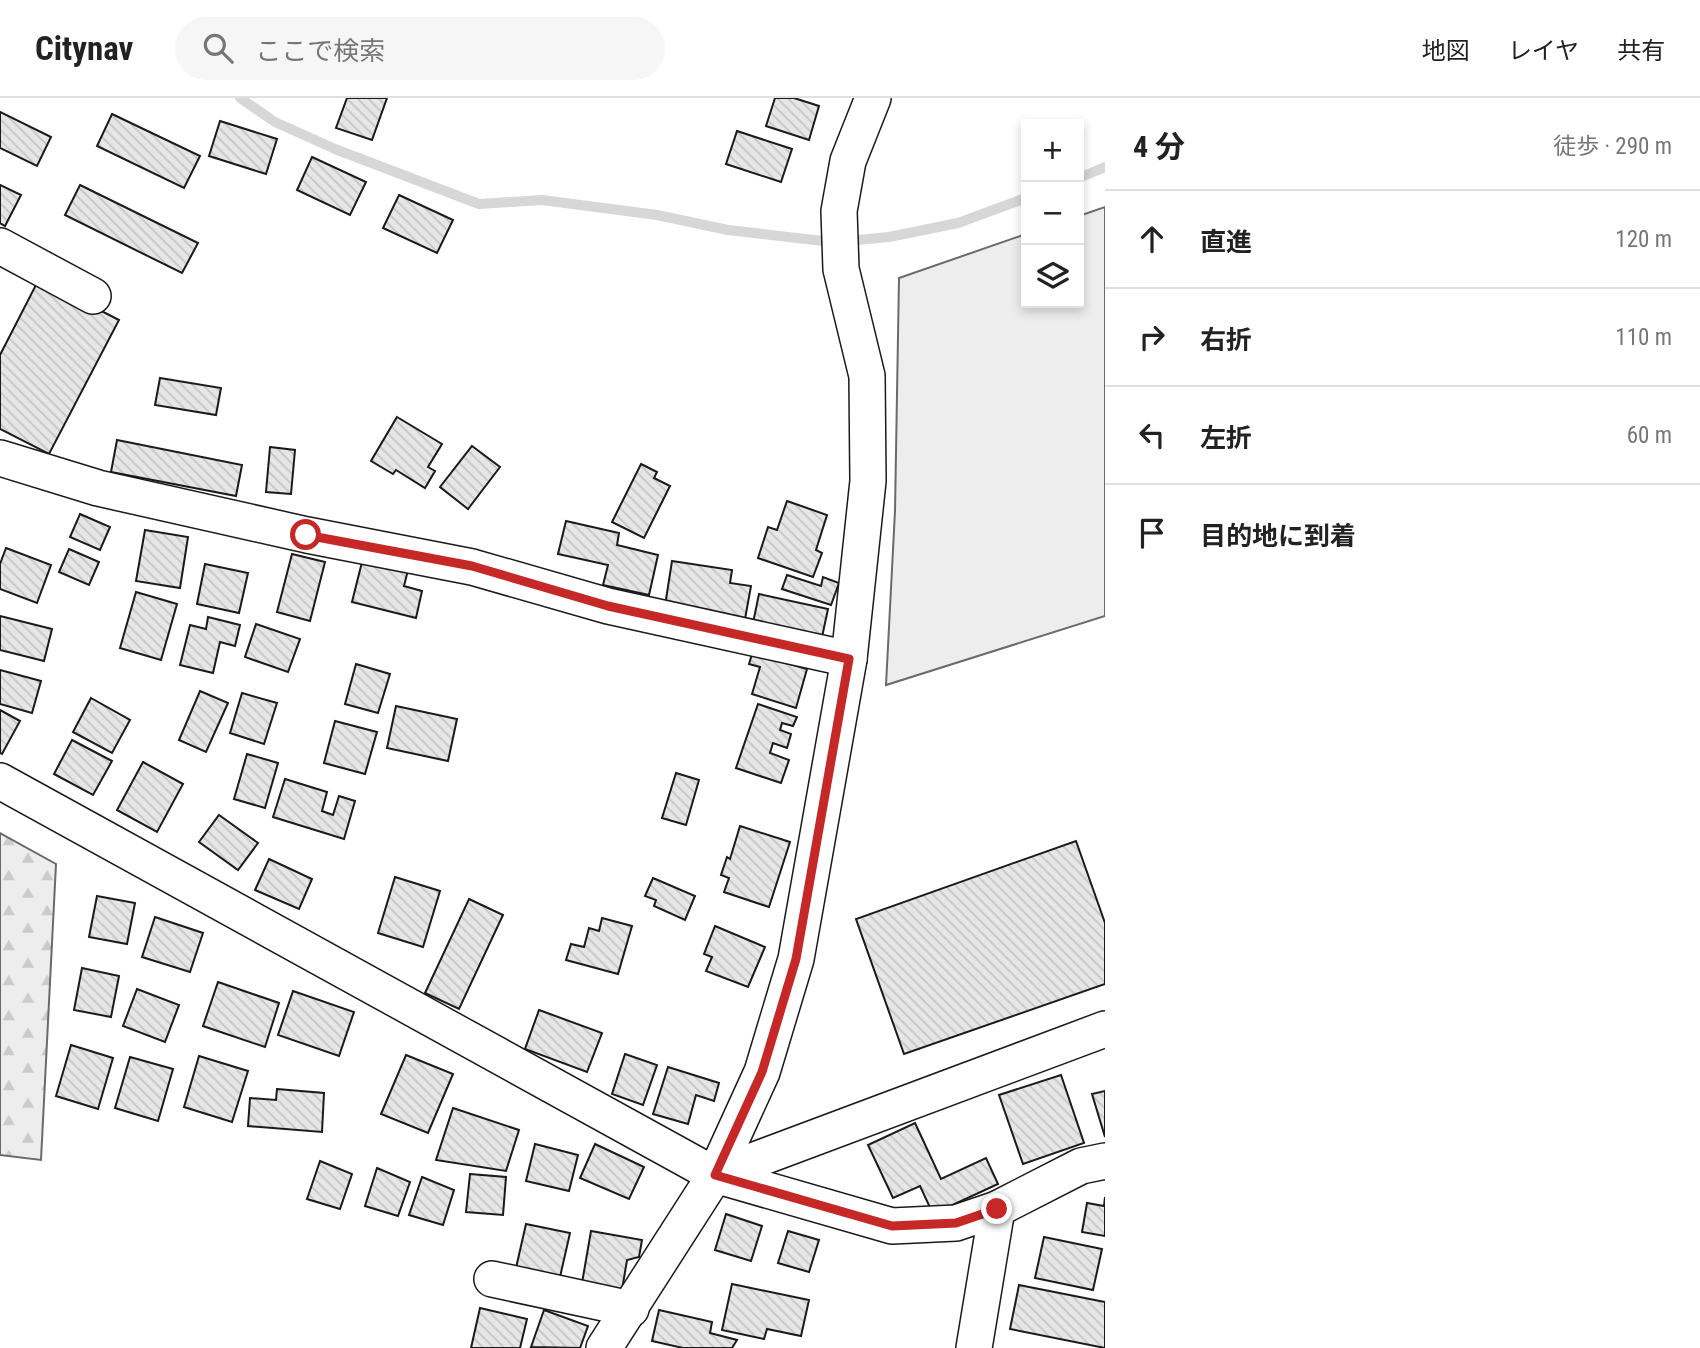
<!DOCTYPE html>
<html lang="ja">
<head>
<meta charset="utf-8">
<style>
  body { margin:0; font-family:"Roboto Condensed","Noto Sans JP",sans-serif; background:#f6f6f6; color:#222 }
  .controls { position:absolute; right:21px; top:21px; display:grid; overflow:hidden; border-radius:0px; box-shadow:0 4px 10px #0003 }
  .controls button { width:63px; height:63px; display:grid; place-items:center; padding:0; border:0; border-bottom:2px solid #e0e0e0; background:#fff; color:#222; font:35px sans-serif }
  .stop { position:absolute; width:21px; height:21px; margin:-16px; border:5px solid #c62828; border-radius:50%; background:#fff }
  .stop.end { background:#c62828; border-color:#fff; box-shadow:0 2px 7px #0008 }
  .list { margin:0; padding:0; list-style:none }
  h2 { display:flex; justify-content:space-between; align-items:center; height:91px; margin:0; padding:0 28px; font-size:30px }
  h2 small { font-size:23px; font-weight:400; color:#767676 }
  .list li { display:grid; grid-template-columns:46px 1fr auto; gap:21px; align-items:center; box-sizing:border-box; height:98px; padding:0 28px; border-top:2px solid #e0e0e0 }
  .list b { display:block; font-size:26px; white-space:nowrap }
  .list em { font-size:23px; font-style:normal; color:#767676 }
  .icon { flex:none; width:38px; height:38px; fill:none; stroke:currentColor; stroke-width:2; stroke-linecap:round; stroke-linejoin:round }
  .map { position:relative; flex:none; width:1105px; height:1250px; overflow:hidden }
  header { display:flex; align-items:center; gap:42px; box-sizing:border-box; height:98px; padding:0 35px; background:#fff; border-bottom:2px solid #e0e0e0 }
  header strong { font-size:33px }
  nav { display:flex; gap:38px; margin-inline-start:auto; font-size:24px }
  .search { width:490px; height:63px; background:#f6f6f6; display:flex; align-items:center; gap:18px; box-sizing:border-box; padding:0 24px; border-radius:38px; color:#767676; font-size:26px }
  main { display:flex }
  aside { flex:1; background:#fff }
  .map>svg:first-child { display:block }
  .forest { fill:url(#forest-firs); stroke:#6a6a6a; stroke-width:2 }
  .built { fill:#ededed; stroke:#6a6a6a; stroke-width:2 }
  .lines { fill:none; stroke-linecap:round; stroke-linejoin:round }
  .stream { stroke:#d7d7d7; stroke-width:10 }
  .building { fill:url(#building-back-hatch); stroke:#1a1a1a; stroke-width:2 }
  .minor-casing { stroke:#1a1a1a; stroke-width:38 }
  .minor { stroke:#fff; stroke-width:35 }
  .route { stroke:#c62828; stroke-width:9 }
</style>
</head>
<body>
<header>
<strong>Citynav</strong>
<div class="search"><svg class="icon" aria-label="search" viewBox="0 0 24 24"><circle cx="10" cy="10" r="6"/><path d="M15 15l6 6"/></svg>ここで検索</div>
<nav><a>地図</a><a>レイヤ</a><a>共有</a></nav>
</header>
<main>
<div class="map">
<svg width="1105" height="1250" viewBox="0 0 1105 1250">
  <defs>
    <pattern id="forest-firs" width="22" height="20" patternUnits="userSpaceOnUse" patternTransform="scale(1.75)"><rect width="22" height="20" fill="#ededed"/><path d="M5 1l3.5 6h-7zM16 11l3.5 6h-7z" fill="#cbcbcb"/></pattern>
    <pattern id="building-back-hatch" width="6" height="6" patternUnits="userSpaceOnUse" patternTransform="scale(1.75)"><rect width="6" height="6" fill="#e6e6e6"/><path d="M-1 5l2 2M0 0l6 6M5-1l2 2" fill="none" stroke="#c5c5c5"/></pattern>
  </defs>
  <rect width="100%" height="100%" fill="#fff"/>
  <path class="forest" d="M0,735l56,31 -15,296 -41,-5z"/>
  <path class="built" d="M1105,109v409l-219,69 9,-174 4,-233 127,-44v69h53v-87z"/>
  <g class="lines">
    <g class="stream">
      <path d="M240,0l35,24 60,27 144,55 63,-4 115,15 71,15 104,12"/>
      <path d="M1079,80l26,-11"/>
      <path d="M847,143l42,-4 69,-14 68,-25"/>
    </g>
  </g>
  <g class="building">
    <path d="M347,0h40l-15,42 -36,-12z"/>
    <path d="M775,0h19l25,8 -10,34 -43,-14z"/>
    <path d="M0,14l51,25 -14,29 -37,-18z"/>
    <path d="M112,16l88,42 -16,32 -87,-42z"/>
    <path d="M220,23l57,18 -11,35 -57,-18z"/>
    <path d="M737,33l55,18 -11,33 -55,-18z"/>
    <path d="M312,59l54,25 -16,33 -53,-25z"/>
    <path d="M0,87l21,10 -16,31 -5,-3z"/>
    <path d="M80,87l118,58 -16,30 -117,-58z"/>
    <path d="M399,97l54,25 -16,33 -54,-25z"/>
    <path d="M39,181l80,41 -70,134 -49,-25v-74z"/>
    <path d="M160,280l61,10 -5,27 -61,-10z"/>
    <path d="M397,319l45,27 -14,23 7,4 -10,17 -29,-18 -3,4 -22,-13z"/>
    <path d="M117,342l125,25 -6,31 -125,-24z"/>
    <path d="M472,348l28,21 -32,42 -28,-22z"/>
    <path d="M270,349l25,3 -4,44 -25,-2z"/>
    <path d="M641,366l16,8 -3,6 16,8 -26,52 -32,-16z"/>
    <path d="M787,403l40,14 -11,35 6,3 -9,24 -55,-19 10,-31 9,3z"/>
    <path d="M80,416l30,13 -10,23 -30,-13z"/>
    <path d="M566,423l53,12 -2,12 41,10 -9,40 -46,-10 5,-20 -50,-11z"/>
    <path d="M145,432l43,7 -8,51 -44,-7z"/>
    <path d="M6,450l45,17 -14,38 -37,-14v-25z"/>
    <path d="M69,451l30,13 -10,23 -30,-13z"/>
    <path d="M292,456l33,8 -15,59 -33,-9z"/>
    <path d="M363,460l45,12 -4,16 18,5 -6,27 -64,-16z"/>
    <path d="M672,463l60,9 -2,13 21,3 -6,33 -80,-13z"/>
    <path d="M205,466l43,9 -9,40 -42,-9z"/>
    <path d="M787,477l34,11 2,-9 16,6 -8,22 -49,-16z"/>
    <path d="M136,494l41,12 -16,56 -41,-12z"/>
    <path d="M759,496l69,15 -6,28 -69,-14z"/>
    <path d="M0,518l52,13 -8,32 -44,-11z"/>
    <path d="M208,519l32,8 -5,21 -15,-4 -7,31 -33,-8 10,-40 16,4z"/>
    <path d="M256,526l44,15 -12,33 -43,-15z"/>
    <path d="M755,546l18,15 34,10 -11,39 -44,-14 8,-27 -11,-3z"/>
    <path d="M356,566l34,10 -12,39 -33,-9z"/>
    <path d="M0,572l41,11 -9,32 -32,-9z"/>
    <path d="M200,593l28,12 -22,49 -27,-12z"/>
    <path d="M242,595l35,10 -13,41 -34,-11z"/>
    <path d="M91,600l39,22 -18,33 -39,-21z"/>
    <path d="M758,606l39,13 -4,9 -11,-3 -2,7 11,4 -4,14 -14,-5 -3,10 19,7 -8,23 -45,-15z"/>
    <path d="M396,608l61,13 -9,42 -61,-13z"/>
    <path d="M0,612l20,11 -18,33 -2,-1z"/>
    <path d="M335,623l42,11 -12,42 -41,-11z"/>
    <path d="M72,642l40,21 -19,34 -39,-21z"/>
    <path d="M247,656l31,9 -13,45 -31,-9z"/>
    <path d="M143,664l40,22 -26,48 -40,-22z"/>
    <path d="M676,675l23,7 -13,45 -24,-7z"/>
    <path d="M285,681l42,13 -5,19 11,4 6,-19 16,5 -11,38 -71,-22z"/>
    <path d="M219,717l39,28 -20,27 -39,-28z"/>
    <path d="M740,728l50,16 -21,65 -45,-15 5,-14 -8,-3 6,-18 3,2z"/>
    <path d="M1076,743l29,82v61l-201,70 -48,-135z"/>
    <path d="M269,761l43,20 -13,30 -44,-19z"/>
    <path d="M395,779l45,14 -17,56 -45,-14z"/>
    <path d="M653,780l42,18 -10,24 -31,-14 2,-6 -11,-4z"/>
    <path d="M97,798l38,7 -8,41 -38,-7z"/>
    <path d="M469,801l34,16 -44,94 -34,-16z"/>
    <path d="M155,819l48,16 -13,39 -48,-15z"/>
    <path d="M602,820l30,8 -14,48 -52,-14 5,-16 13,3 5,-19 10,3z"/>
    <path d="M715,828l50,21 -17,40 -42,-16 6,-14 -8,-3z"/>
    <path d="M82,870l37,8 -8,41 -37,-7z"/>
    <path d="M218,884l61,21 -14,44 -62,-21z"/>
    <path d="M137,891l42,16 -14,37 -42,-16z"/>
    <path d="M293,893l61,21 -15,44 -61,-21z"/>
    <path d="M539,912l63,23 -15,39 -62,-23z"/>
    <path d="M71,947l42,13 -15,51 -42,-13z"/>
    <path d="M625,956l32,11 -14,40 -31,-11z"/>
    <path d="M406,957l47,19 -25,59 -47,-19z"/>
    <path d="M199,958l49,15 -16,51 -48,-15z"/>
    <path d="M130,959l43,12 -15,52 -43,-13z"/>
    <path d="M668,969l51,16 -5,18 -18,-6 -8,29 -35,-10z"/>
    <path d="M1061,977l23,68 -61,21 -24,-69z"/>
    <path d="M277,991l47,4 -2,39 -74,-6 2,-28 26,2z"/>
    <path d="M1105,993v46l-13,-43z"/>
    <path d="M453,1010l66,22 -13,41 -70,-11z"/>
    <path d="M915,1025l26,56 45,-21 12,26 -65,30 -13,-28 -27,12 -25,-53z"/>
    <path d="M535,1046l43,11 -9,36 -43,-10z"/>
    <path d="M595,1046l49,23 -15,32 -49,-21z"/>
    <path d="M320,1063l32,13 -12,35 -33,-10z"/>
    <path d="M377,1070l33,14 -12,34 -33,-10z"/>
    <path d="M470,1076l36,3 -3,38 -37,-3z"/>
    <path d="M422,1079l32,13 -11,35 -34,-10z"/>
    <path d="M1105,1099v39l-23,-4 5,-29 17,3z"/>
    <path d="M726,1116l36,12 -11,35 -36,-11z"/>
    <path d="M526,1126l44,9 -10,44 -44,-9z"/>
    <path d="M591,1133l51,9 -3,17 -12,3 -5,30 -40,-7z"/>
    <path d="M788,1133l31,9 -10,32 -31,-9z"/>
    <path d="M1044,1139l58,12 -9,41 -58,-12z"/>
    <path d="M732,1186l77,16 -8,36 -34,-7 -3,10 -42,-9z"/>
    <path d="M1019,1187l86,17v46l-95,-19z"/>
    <path d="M480,1210l47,11 -7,29h-49z"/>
    <path d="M544,1212l44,16 -8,22 -49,-1z"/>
    <path d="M659,1212l53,12 -2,11 27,7 -5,8h-49l-31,-7z"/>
  </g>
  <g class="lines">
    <g class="minor-casing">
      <g id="minor">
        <path d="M0,148l93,50"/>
        <path d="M0,360l98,30 209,47 165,32 136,39 241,53"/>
        <path d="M0,683l715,394 177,51 64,-3 41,-14 84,-43 24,-5"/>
        <path d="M715,1077l390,-146"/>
        <path d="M492,1181l139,30"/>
        <path d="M604,1250l111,-173 47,-103 34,-113 53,-300 19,-178 -1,-105 -26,-107 -2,-58 9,-50 25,-63"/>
        <path d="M974,1250l23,-139"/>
      </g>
    </g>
    <use href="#minor" class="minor"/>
  </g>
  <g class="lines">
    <path class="route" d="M306,437l166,31 136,40 241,53 -53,300 -34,113 -47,103 177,51 64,-3 41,-14"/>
  </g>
</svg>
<div class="controls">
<button>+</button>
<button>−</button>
<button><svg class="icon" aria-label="layers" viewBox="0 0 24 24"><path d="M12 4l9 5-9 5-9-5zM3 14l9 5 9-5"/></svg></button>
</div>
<div class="stop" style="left:306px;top:437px"></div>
<div class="stop end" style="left:997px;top:1111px"></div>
</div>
<aside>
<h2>4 分<small>徒歩 · 290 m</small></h2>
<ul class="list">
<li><svg class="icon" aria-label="ahead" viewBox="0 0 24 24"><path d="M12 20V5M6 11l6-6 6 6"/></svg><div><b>直進</b></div><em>120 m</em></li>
<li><svg class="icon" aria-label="right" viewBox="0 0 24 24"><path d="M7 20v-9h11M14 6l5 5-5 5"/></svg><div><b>右折</b></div><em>110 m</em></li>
<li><svg class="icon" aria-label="left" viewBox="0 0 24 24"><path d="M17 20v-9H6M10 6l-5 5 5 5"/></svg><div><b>左折</b></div><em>60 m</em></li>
<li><svg class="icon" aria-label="arrive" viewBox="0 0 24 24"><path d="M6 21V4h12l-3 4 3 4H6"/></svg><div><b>目的地に到着</b></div></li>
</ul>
</aside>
</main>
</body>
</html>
